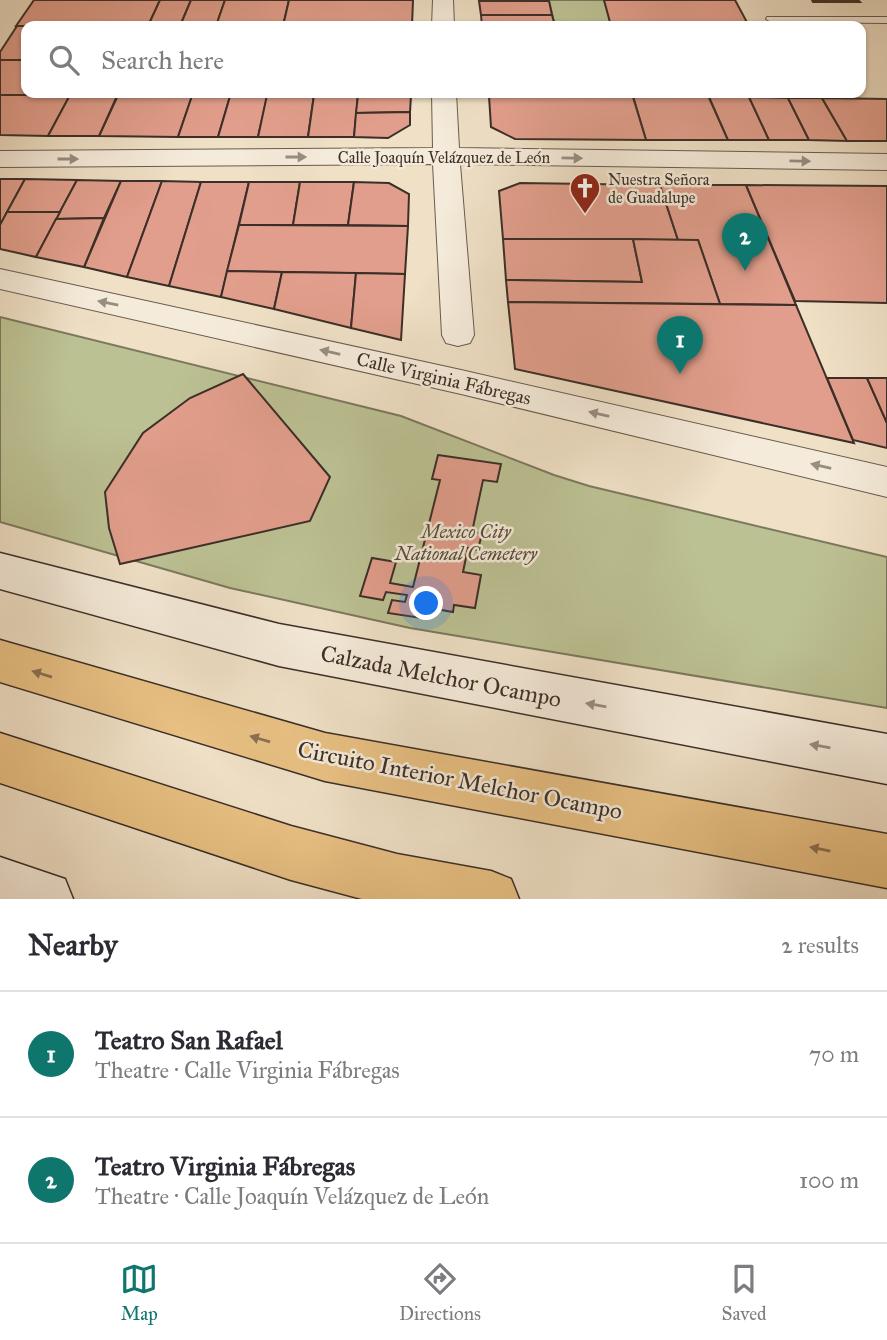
<!DOCTYPE html>
<html lang="en">
<head>
<meta charset="utf-8">
<style>
  body { margin:0; font-family:"IM FELL Great Primer",serif; background:#f7f7f7; color:#2b2b33 }
  .you { position:absolute; left:427px; top:604px; width:24px; height:24px; margin:-18px; border:5px solid #fff; border-radius:50%; background:#1a73e8; box-shadow:0 0 0 10px #1a73e833 }
  .badge { display:grid; place-items:center; width:46px; height:46px; border-radius:50%; background:#0f766e; color:#fff; font-size:23px; font-weight:700 }
  .pin { position:absolute; translate:-50% -58px; filter:drop-shadow(0 2px 4px #0008) }
  .pin::after { content:''; position:absolute; top:37px; width:24px; height:21px; background:inherit; clip-path:polygon(0 0,100% 0,50% 100%) }
  .list { margin:0; padding:0; list-style:none }
  h2 { display:flex; justify-content:space-between; align-items:center; height:91px; margin:0; padding:0 28px; font-size:30px }
  h2 small { font-size:23px; font-weight:400; color:#7c7c81 }
  .list li { display:grid; grid-template-columns:46px 1fr auto; gap:21px; align-items:center; box-sizing:border-box; height:126px; padding:0 28px; border-top:2px solid #e1e1e2 }
  .list b { display:block; font-size:26px; white-space:nowrap }
  .list p { margin:0; font-size:23px; white-space:nowrap; color:#7c7c81 }
  .list em { font-size:23px; font-style:normal; color:#7c7c81 }
  .icon { flex:none; width:38px; height:38px; fill:none; stroke:currentColor; stroke-width:2; stroke-linecap:round; stroke-linejoin:round }
  .map { position:relative; flex:none; width:887px; height:899px; overflow:hidden }
  .search { position:absolute; background:#fff; box-shadow:0 2px 5px #0004; left:21px; right:21px; top:21px; height:77px; display:flex; align-items:center; gap:18px; box-sizing:border-box; padding:0 24px; border-radius:14px; color:#7c7c81; font-size:26px }
  .sheet { height:343px; background:#fff }
  nav { display:flex; justify-content:space-around; align-items:center; box-sizing:border-box; height:98px; border-top:2px solid #e1e1e2; background:#fff; font-size:19px; color:#7c7c81 }
  nav a { display:grid; justify-items:center; gap:4px }
  nav .on { color:#0f766e }
  .map>svg:first-child { display:block }
  .green { fill:#bcc193; stroke:#7c785e; stroke-width:2 }
  .building { fill:#e19e8c; stroke:#3c2f28; stroke-width:2 }
  .lines { fill:none; stroke-linecap:round; stroke-linejoin:round }
  .service-casing { stroke:#695b50; stroke-width:2 }
  .minor-casing { stroke:#695b50; stroke-width:2 }
  .secondary-casing { stroke:#3c2f28; stroke-width:3 }
  .motorway-casing { stroke:#3c2f28; stroke-width:3 }
  .service { fill:#f5ebda; fill-rule:evenodd }
  .minor { fill:#f5ebda; fill-rule:evenodd }
  .secondary { fill:#f5ebda; fill-rule:evenodd }
  .motorway { fill:#e8c083; fill-rule:evenodd }
  .oneway { fill:#988d81 }
  .oneway2 { fill:#897051 }
  .labels { text-anchor:middle; stroke-width:5; stroke-linejoin:round; paint-order:stroke }
  .far-street-label { font-size:16px; fill:#3c2f28; stroke:#f5ebda }
  .far-poi-label { font-size:16px; fill:#3c2f28; stroke:#f5ebda; text-anchor:start }
  .street-label { font-size:19px; fill:#3c2f28; stroke:#f5ebda }
  .park-label { font-size:19px; font-style:italic; fill:#564c3d; stroke:#f5ebda }
  .near-street-label { font-size:23px; fill:#3c2f28; stroke:#f5ebda }
</style>
</head>
<body>
<div class="map">
<svg width="887" height="899" viewBox="0 0 887 899">
  <rect width="100%" height="100%" fill="#efe0c6"/>
  <filter id="stains"><feTurbulence type="fractalNoise" baseFrequency=".00286" numOctaves="4"/><feColorMatrix values="0 0 0 0 .2 0 0 0 0 .09 0 0 0 0 .02 0 0 0 .5 -.17"/></filter>
  <radialGradient id="worn" r=".72"><stop offset=".6" stop-color="#630" stop-opacity="0"/><stop offset="1" stop-color="#630" stop-opacity=".3"/></radialGradient>
  <g class="green">
    <path d="M521,0h83l8,26h-57l-6,-25z"/>
    <path d="M0,317l401,99 153,59 35,11 298,71v151l-477,-80 -180,-40 -230,-66z"/>
  </g>
  <g class="building">
    <path d="M34,0h126l-12,26h-132z"/>
    <path d="M160,0h31l-11,26h-32z"/>
    <path d="M191,0h34l-9,26h-36z"/>
    <path d="M225,0h64l-6,26h-67z"/>
    <path d="M289,0h124l-1,26h-129z"/>
    <path d="M604,0h131l14,26h-138z"/>
    <path d="M812,0h46l2,2h-47z"/>
    <path d="M479,1h70l3,14h-71z"/>
    <path d="M481,15h71l3,11h-73z"/>
    <path d="M17,26h9v34h-26v-8z"/>
    <path d="M0,60h26v33h93l-2,3 -117,-1z"/>
    <path d="M119,93h74l-15,44 -79,-1z"/>
    <path d="M193,93h38l-13,44h-40z"/>
    <path d="M231,93h37l-10,44h-40z"/>
    <path d="M268,93h143v3l-144,-1z"/>
    <path d="M488,93h144l1,4 -144,-1z"/>
    <path d="M632,93h75l21,47h-82z"/>
    <path d="M0,95h70l-22,41 -48,-1z"/>
    <path d="M70,95l47,1 -18,40h-51z"/>
    <path d="M267,95h47l-6,42h-50z"/>
    <path d="M314,95h44l-4,42h-46z"/>
    <path d="M358,95l53,1 -1,16 -54,1z"/>
    <path d="M489,96l144,1 13,43 -131,-1 -24,-12z"/>
    <path d="M709,97h40l20,43h-41z"/>
    <path d="M749,97l39,1 21,42h-40z"/>
    <path d="M788,98h34l25,43 -38,-1z"/>
    <path d="M822,98l65,1v42h-40z"/>
    <path d="M410,112v13l-22,13 -34,-1 2,-24z"/>
    <path d="M0,179h25l-25,46z"/>
    <path d="M25,179l52,1 -17,32h-53z"/>
    <path d="M77,180l44,1 -17,37 -48,1z"/>
    <path d="M121,181h41l-35,96 -43,-10z"/>
    <path d="M162,181l39,1 -32,104 -42,-9z"/>
    <path d="M201,182h48l-28,115 -52,-11z"/>
    <path d="M249,182h51l-7,43h-54z"/>
    <path d="M300,182h54l-6,43h-55z"/>
    <path d="M354,182l35,1 20,11 -1,32 -60,-1z"/>
    <path d="M520,183l140,2 18,55 -175,-1 -4,-48z"/>
    <path d="M660,185h86l50,120 -76,-1 -22,-64h-20z"/>
    <path d="M746,185l141,1v117l-92,-2z"/>
    <path d="M7,212h53l-24,45 -36,-8v-24z"/>
    <path d="M104,218l-20,49 -48,-10 20,-38z"/>
    <path d="M239,225l169,1 -3,48 -178,-3z"/>
    <path d="M503,239h130l9,43 -136,-2z"/>
    <path d="M633,239l65,1 22,64 -212,-2 -2,-22 136,2z"/>
    <path d="M227,271l55,1 -8,37 -53,-12z"/>
    <path d="M282,272l74,1 -5,55 -77,-19z"/>
    <path d="M356,273l49,1 -4,66 -50,-12z"/>
    <path d="M508,302l288,3 58,138 -339,-74z"/>
    <path d="M243,374l87,103 -20,44 -190,43 -11,-36 -4,-36 38,-59 47,-35z"/>
    <path d="M827,378h40l20,45v25l-34,-8z"/>
    <path d="M867,378h20v45z"/>
    <path d="M438,455l63,9 -4,18 -14,-2 -11,52 10,1 -4,17 -10,-2 -5,24 18,3 -6,33 -21,-3 -1,7 -29,-5 -3,11 -33,-5 4,-13 13,2 2,-7 -21,-3 -3,8 -23,-4 12,-38 24,4 -6,21 23,4 27,-107 -8,-1z"/>
  </g>
  <g class="lines">
    <g class="service-casing">
      <path id="service" d="M767,17h120v6l-116,-1 -5,-3z"/>
    </g>
    <g class="minor-casing">
      <g id="minor">
        <path d="M433,0h20l1,26h-22z"/>
        <path d="M432,93h24l3,55 428,6v16l-427,-6 14,171 -4,8 -12,3 -12,-3 -4,-8 -9,-171 -433,3v-16l433,-3z"/>
        <path d="M0,269l461,101 426,97v30l-426,-103 -461,-105z"/>
      </g>
    </g>
    <g class="secondary-casing">
      <g id="secondary">
        <path d="M0,553l279,71 608,110v50l-608,-118 -279,-77z"/>
        <path d="M0,857l65,22 8,20h-73z"/>
      </g>
    </g>
    <g class="motorway-casing">
      <g id="motorway">
        <path d="M0,640l325,93 562,101v54l-562,-107 -325,-99z"/>
        <path d="M0,733l291,93 106,28 94,17 20,8 8,20h-157l-71,-19 -291,-97z"/>
      </g>
    </g>
    <use href="#service" class="service"/>
    <use href="#minor" class="minor"/>
    <use href="#secondary" class="secondary"/>
    <use href="#motorway" class="motorway"/>
  </g>
  <defs><path id="oneway-solid" d="M-6-.8H1V-3.2L6.5 0L1 3.2V.8H-6Z" transform="scale(1.75)"/></defs>
  <g class="oneway">
    <use href="#oneway-solid" transform="translate(296 157)"/>
    <use href="#oneway-solid" transform="translate(572 158) rotate(1)"/>
    <use href="#oneway-solid" transform="translate(68 159)"/>
    <use href="#oneway-solid" transform="translate(800 161) rotate(1)"/>
    <use href="#oneway-solid" transform="translate(108 303) rotate(-168)"/>
    <use href="#oneway-solid" transform="translate(330 352) rotate(-167)"/>
    <use href="#oneway-solid" transform="translate(599 414) rotate(-167)"/>
    <use href="#oneway-solid" transform="translate(821 466) rotate(-167)"/>
    <use href="#oneway-solid" transform="translate(596 705) rotate(-170)"/>
    <use href="#oneway-solid" transform="translate(820 746) rotate(-170)"/>
  </g>
  <g class="oneway2">
    <use href="#oneway-solid" transform="translate(42 674) rotate(-163)"/>
    <use href="#oneway-solid" transform="translate(260 739) rotate(-164)"/>
    <use href="#oneway-solid" transform="translate(820 849) rotate(-169)"/>
  </g>
  <defs>
    <g id="church-pin" transform="scale(1.575)"><path d="M0 17L-7.5 6A9.5 9.5 0 1 1 7.5 6Z" fill="#8f2418" stroke="#f5ebda"/><path d="M-1.2-6h2.4v3.5h3.3v2.4h-3.3V6h-2.4V-.1h-3.3v-2.4h3.3Z" fill="#fff"/></g>
  </defs>
  <g fill-rule="evenodd">
    <use href="#church-pin" x="585" y="188"/>
  </g>
  <g class="labels">
    <g class="far-street-label">
      <text x="444" y="163">Calle Joaquín Velázquez de León</text>
    </g>
    <g class="far-poi-label">
      <text x="608" y="185">Nuestra Señora<tspan x="608" dy="18">de Guadalupe</tspan></text>
    </g>
    <g class="street-label">
      <text transform="translate(444 378) rotate(13)" y="7">Calle Virginia Fábregas</text>
    </g>
    <g class="park-label">
      <text x="466" y="538">Mexico City<tspan x="466" dy="22">National Cemetery</tspan></text>
    </g>
    <g class="near-street-label">
      <text transform="translate(441 676) rotate(11)" y="8">Calzada Melchor Ocampo</text>
      <text transform="translate(460 780) rotate(11)" y="8">Circuito Interior Melchor Ocampo</text>
    </g>
  </g>
  <rect width="100%" height="100%" filter="url(#stains)"/>
  <rect width="100%" height="100%" fill="url(#worn)"/>
</svg>
<div class="you"></div>
<div class="pin badge" style="left:680px;top:374px">1</div>
<div class="pin badge" style="left:745px;top:271px">2</div>
<div class="search"><svg class="icon" aria-label="search" viewBox="0 0 24 24"><circle cx="10" cy="10" r="6"/><path d="M15 15l6 6"/></svg>Search here</div>
</div>
<section class="sheet">
<h2>Nearby<small>2 results</small></h2>
<ul class="list">
<li><span class="badge">1</span><div><b>Teatro San Rafael</b><p>Theatre · Calle Virginia Fábregas</p></div><em>70 m</em></li>
<li><span class="badge">2</span><div><b>Teatro Virginia Fábregas</b><p>Theatre · Calle Joaquín Velázquez de León</p></div><em>100 m</em></li>
</ul>
</section>
<nav>
<a class="on"><svg class="icon" aria-label="map" viewBox="0 0 24 24"><path d="M3 6l6-2 6 2 6-2v14l-6 2-6-2-6 2zM9 4v14M15 6v14"/></svg>Map</a>
<a><svg class="icon" aria-label="directions" viewBox="0 0 24 24"><path d="M12 3l9 9-9 9-9-9zM9 14v-3h6M13 9l2 2-2 2"/></svg>Directions</a>
<a><svg class="icon" aria-label="saved" viewBox="0 0 24 24"><path d="M7 4h10v16l-5-4-5 4z"/></svg>Saved</a>
</nav>
</body>
</html>
